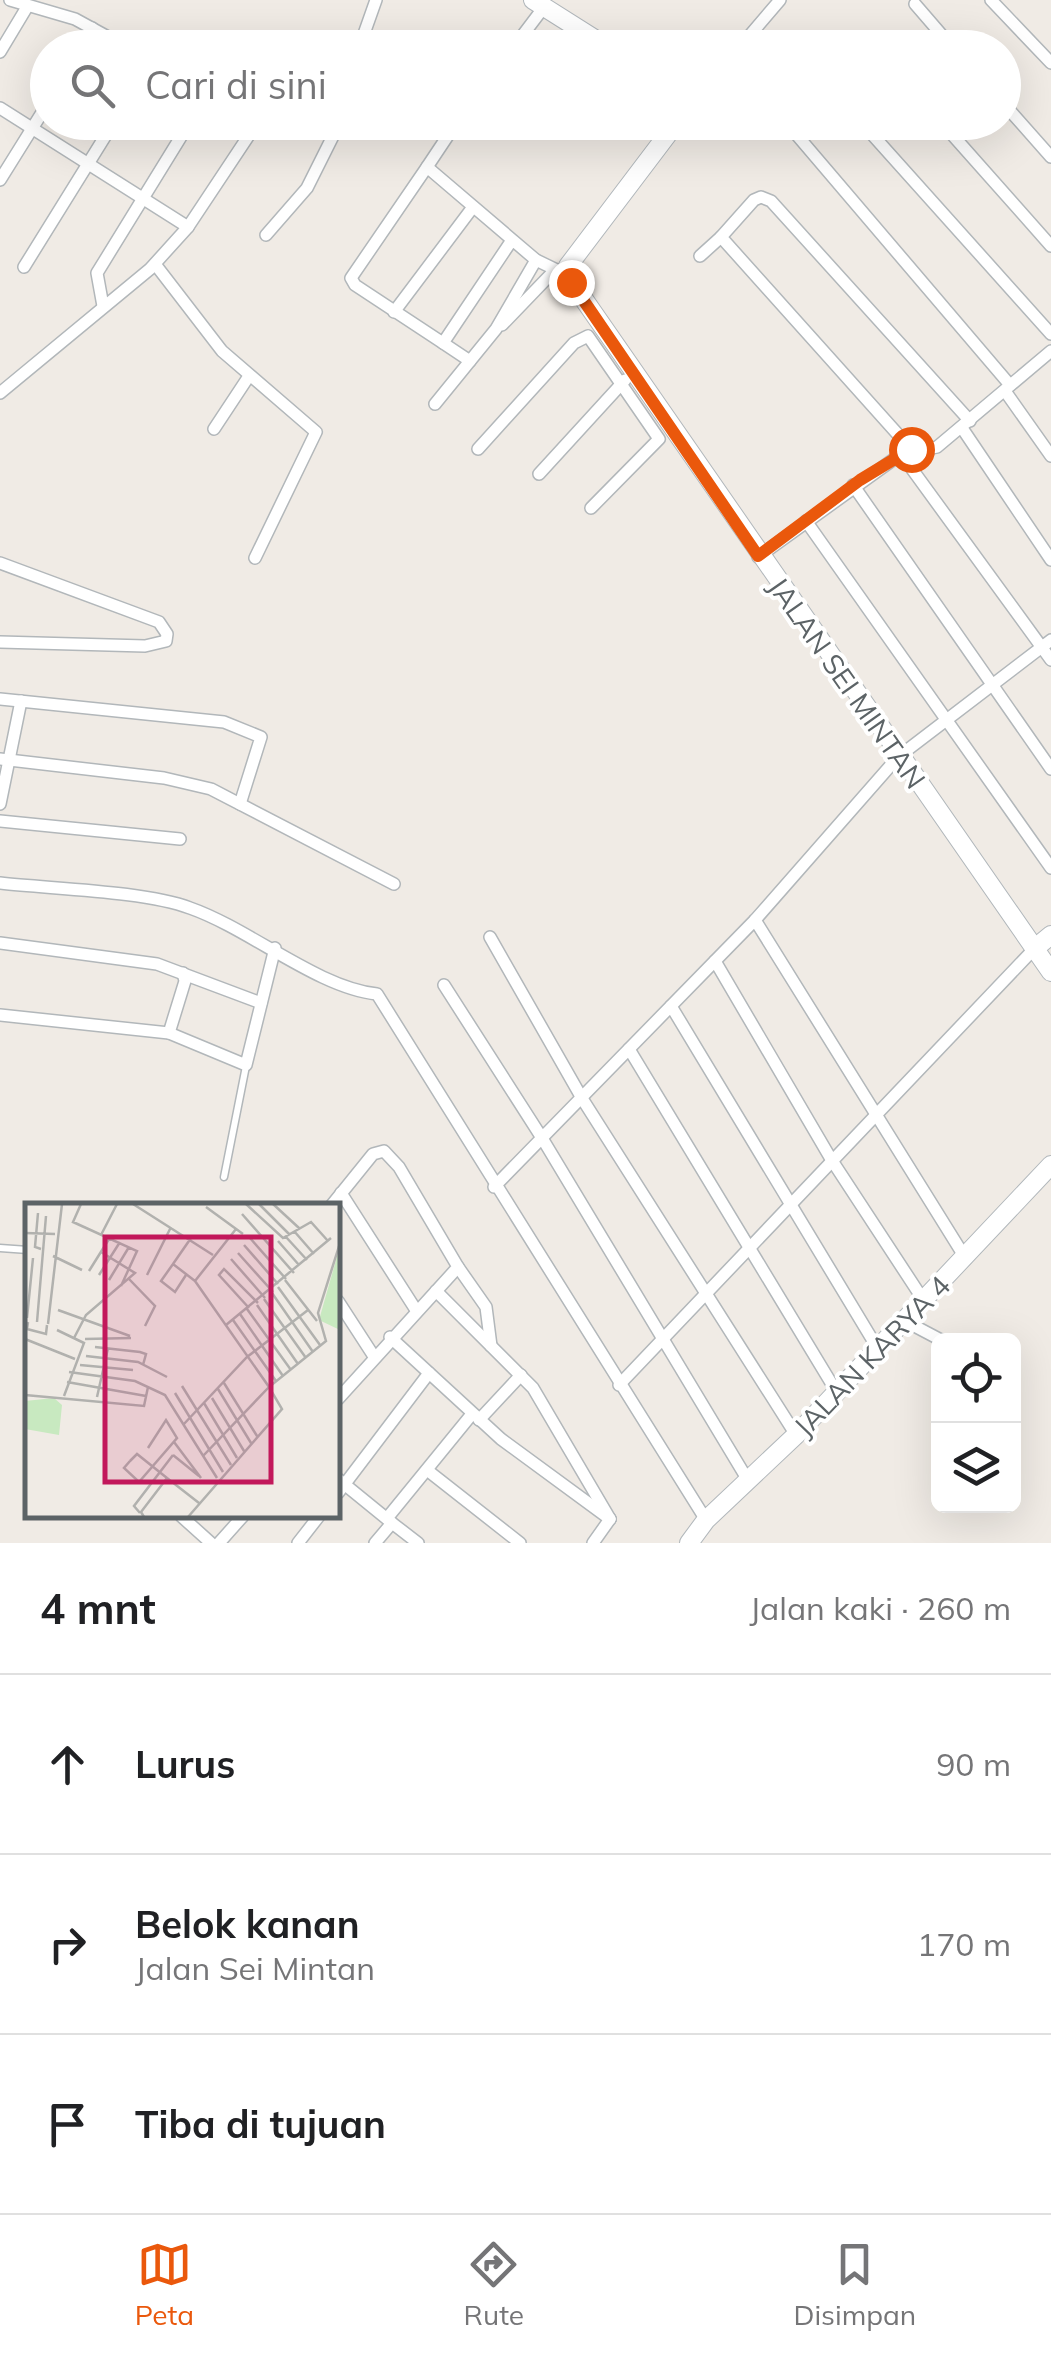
<!DOCTYPE html>
<html lang="id">
<head>
<meta charset="utf-8">
<style>
  body { margin:0; font-family:Mulish,sans-serif; background:#f2f2f2; color:#202124 }
  .controls { position:absolute; right:30px; bottom:30px; display:grid; overflow:hidden; border-radius:15px; box-shadow:0 10px 40px #0002 }
  .controls button { width:90px; height:90px; display:grid; place-items:center; padding:0; border:0; border-bottom:2px solid #e0e0e0; background:#fff; color:#202124; font:50px sans-serif }
  .stop { position:absolute; width:30px; height:30px; margin:-22px; border:8px solid #ea580c; border-radius:50%; background:#fff }
  .stop.end { background:#ea580c; border-color:#fff; box-shadow:0 2px 10px #0008 }
  .list { margin:0; padding:0; list-style:none }
  h2 { display:flex; justify-content:space-between; align-items:center; height:130px; margin:0; padding:0 40px; font-size:42px }
  h2 small { font-size:32px; font-weight:400; color:#757577 }
  .list li { display:grid; grid-template-columns:65px 1fr auto; gap:30px; align-items:center; box-sizing:border-box; height:180px; padding:0 40px; border-top:2px solid #e0e0e0 }
  .list b { display:block; font-size:38px; white-space:nowrap }
  .list p { margin:0; font-size:32px; white-space:nowrap; color:#757577 }
  .list em { font-size:32px; font-style:normal; color:#757577 }
  .icon { flex:none; width:55px; height:55px; fill:none; stroke:currentColor; stroke-width:2; stroke-linecap:round; stroke-linejoin:round }
  .map { position:relative; flex:none; width:1051px; height:1543px; overflow:hidden }
  .search { position:absolute; background:#fff; box-shadow:0 10px 40px #0002; left:30px; right:30px; top:30px; height:110px; display:flex; align-items:center; gap:25px; box-sizing:border-box; padding:0 35px; border-radius:55px; color:#757577; font-size:38px }
  .sheet { height:670px; background:#fff }
  nav { display:flex; justify-content:space-around; align-items:center; box-sizing:border-box; height:140px; border-top:2px solid #e0e0e0; background:#fff; font-size:28px; color:#757577 }
  nav a { display:grid; justify-items:center; gap:5px }
  nav .on { color:#ea580c }
  .map>svg:first-child { display:block }
  .lines { fill:none; stroke-linecap:round; stroke-linejoin:round }
  .lane-casing { stroke:#b2b7ba; stroke-width:9 }
  .street-casing { stroke:#b2b7ba; stroke-width:14 }
  .secondary-casing { stroke:#b1b7bb; stroke-width:20 }
  .lane { stroke:#fff; stroke-width:6 }
  .street { stroke:#fff; stroke-width:11 }
  .secondary { stroke:#fff; stroke-width:18 }
  .route { stroke:#ea580c; stroke-width:12 }
  .labels { text-anchor:middle; stroke-width:8; stroke-linejoin:round; paint-order:stroke }
  .street-label { font-size:28px; fill:#5c6366; stroke:#fff }
  .inset-road { fill:none; stroke:#b1b1ae; stroke-width:2.5 }
  .view { fill:#c2185b; fill-opacity:0.15; stroke:#c2185b; stroke-width:5 }
  .inset-edge { fill:none; stroke:#5c6366; stroke-width:5 }
</style>
</head>
<body>
<div class="map">
<svg width="1051" height="1543" viewBox="0 0 1051 1543">
  <rect width="100%" height="100%" fill="#f0ebe5"/>
  <g class="lines">
    <g class="lane-casing">
      <g id="lane">
        <path d="M224,1177l22,-111"/>
        <path d="M0,1248l28,2"/>
      </g>
    </g>
    <g class="street-casing">
      <g id="street">
        <path d="M10,0l65,19 53,29"/>
        <path d="M991,0l60,63"/>
        <path d="M915,4l38,44"/>
        <path d="M81,48l11,-20"/>
        <path d="M359,48l17,-48"/>
        <path d="M513,48l31,-41"/>
        <path d="M739,48l41,-48"/>
        <path d="M0,52l27,-45"/>
        <path d="M1004,104l47,53"/>
        <path d="M0,108l188,119 -38,42 -150,124"/>
        <path d="M861,122l190,212"/>
        <path d="M941,122l110,124"/>
        <path d="M796,134l214,251"/>
        <path d="M427,167l30,-45"/>
        <path d="M0,180l48,-77"/>
        <path d="M188,227l67,-101"/>
        <path d="M266,235l41,-47 33,-66"/>
        <path d="M512,240l-69,103 -88,-58 -4,-7 76,-111 109,93 31,15"/>
        <path d="M700,256l21,-19"/>
        <path d="M155,264l67,87 94,81 -61,126"/>
        <path d="M24,267l90,-145"/>
        <path d="M103,306l-6,-33 93,-151"/>
        <path d="M394,312l79,-105"/>
        <path d="M502,325l52,-54"/>
        <path d="M443,343l27,18"/>
        <path d="M1005,391l46,65"/>
        <path d="M435,404l61,-75 40,-69"/>
        <path d="M962,428l89,132"/>
        <path d="M214,429l35,-53"/>
        <path d="M478,449l96,-106 14,-7 71,103 -68,69"/>
        <path d="M911,449l-190,-212 33,-37 7,-3 10,4 199,220"/>
        <path d="M901,454l150,206"/>
        <path d="M539,474l86,-94"/>
        <path d="M853,485l198,284"/>
        <path d="M806,521l245,347"/>
        <path d="M758,557l143,-103 36,-7 114,-96"/>
        <path d="M0,563l159,59 8,12 -1,7 -21,5 -145,-4"/>
        <path d="M0,699l224,23 37,15 -21,67"/>
        <path d="M0,759l164,19 47,11 183,95"/>
        <path d="M0,804l21,-103"/>
        <path d="M0,821l180,18"/>
        <path d="M0,883c52,6 145,8 190,25 60,21 128,80 187,86l329,526"/>
        <path d="M755,920l211,339"/>
        <path d="M490,937l93,163 213,335"/>
        <path d="M0,943l157,21 104,39"/>
        <path d="M715,961l116,198 93,142"/>
        <path d="M444,985l98,153 207,344"/>
        <path d="M671,1006l207,343"/>
        <path d="M0,1015l169,18 77,32 29,-117"/>
        <path d="M169,1033l16,-52 -2,-8"/>
        <path d="M629,1049l207,342"/>
        <path d="M494,1187l261,-267 143,-163 153,-117"/>
        <path d="M341,1193l75,117"/>
        <path d="M331,1206l42,-52 11,-3 15,16 59,100 -120,132"/>
        <path d="M458,1267l28,40 5,39"/>
        <path d="M436,1291l97,97 77,131"/>
        <path d="M338,1301l35,54"/>
        <path d="M905,1321l36,19"/>
        <path d="M390,1337l111,102 109,80"/>
        <path d="M619,1385l415,-436"/>
        <path d="M479,1420l42,-45"/>
        <path d="M427,1470l93,73"/>
        <path d="M338,1479l54,44"/>
        <path d="M338,1493l91,-120"/>
        <path d="M181,1516l30,27"/>
        <path d="M388,1517l84,-103"/>
        <path d="M219,1543l24,-27"/>
        <path d="M298,1543l21,-27"/>
        <path d="M375,1543l17,-20 26,20"/>
        <path d="M593,1543l17,-24"/>
      </g>
    </g>
    <g class="secondary-casing">
      <g id="secondary">
        <path d="M533,0l76,48"/>
        <path d="M677,122l-109,144 -1,9 484,697"/>
        <path d="M1034,949l17,-14"/>
        <path d="M689,1543l17,-23 90,-85 255,-270"/>
      </g>
    </g>
    <use href="#lane" class="lane"/>
    <use href="#street" class="street"/>
    <use href="#secondary" class="secondary"/>
  </g>
  <g class="lines">
    <path class="route" d="M571,282l187,274 102,-76 51,-31"/>
  </g>
  <g class="labels">
    <g class="street-label">
      <text transform="translate(847 683) rotate(55)" y="10">JALAN SEI MINTAN</text>
      <text transform="translate(872 1356) rotate(-46)" y="10">JALAN KARYA 4</text>
    </g>
  </g>
  <g transform="translate(25 1203)">
    <rect width="315" height="315" fill="#f0ebe5"/>
    <path d="M315,43v84l-21,-10zM29,195l8,7 -3,30 -34,-6v-28z" fill="#c8e9c0"/>
    <path class="inset-road" d="M56,1l-8,18 64,29 -16,35M108,1l80,51M221,1l37,34 28,-16 17,19M234,1l30,30M248,1l26,24M181,4l37,27M13,10l-3,34 6,2M217,11l52,59M269,28l20,23M0,30l30,1M76,32l16,-31M261,34l21,23M225,35l36,41M253,38l21,24M219,42l34,39M213,50l35,39M28,53l29,14M206,56l34,39M148,61l18,-26M64,68l20,-32M74,72l21,-33M122,72l24,-48M161,72l-11,17 -14,-11 12,-17 22,17M104,76l26,27 -10,20M84,77l20,-33M260,77l32,41M253,84l42,58M247,90l41,59M239,96l42,59M232,102l41,59M224,105l-30,-33 5,-6 34,34M222,106l44,61M33,107l72,26M215,111l43,62M2,115l6,-60M208,117l43,61M3,119l-1,7 19,5 1,-9M12,119l9,-106M23,121l14,-120M201,122l105,-87M32,127l27,13 -20,53M49,135l12,-23 49,-42 -34,-21M0,136l50,20M60,136l46,-1M70,144l45,5 6,2 -3,11M61,153l52,6 29,15M55,162l53,5M44,169l66,9 30,14 52,83M42,179l79,14M199,180l33,53M157,183l49,79M193,186l33,54M150,190l48,79M0,192l119,11 4,-19M72,194l11,-49M187,195l32,53M179,200l33,55M158,222l64,-68 61,-47M149,239l27,36M148,252l26,21M178,253l66,-69 -74,-106 41,-52M105,258l-6,7 15,14 38,-44 -11,-18 -18,28M105,258l7,-7 30,24M115,310l-6,-7 39,-51M119,314l-3,-5 26,-34 32,25M163,314l94,-108 -13,-22 57,-46 -8,-28 22,-70"/>
    <path class="view" d="M80,34h166v245h-166z"/>
    <rect width="315" height="315" class="inset-edge"/>
  </g>
</svg>
<div class="controls">
<button><svg class="icon" aria-label="locate" viewBox="0 0 24 24"><circle cx="12" cy="12" r="6"/><path d="M12 2v4M12 18v4M2 12h4M18 12h4"/></svg></button>
<button><svg class="icon" aria-label="layers" viewBox="0 0 24 24"><path d="M12 4l9 5-9 5-9-5zM3 14l9 5 9-5"/></svg></button>
</div>
<div class="stop" style="left:911px;top:449px"></div>
<div class="stop end" style="left:571px;top:282px"></div>
<div class="search"><svg class="icon" aria-label="search" viewBox="0 0 24 24"><circle cx="10" cy="10" r="6"/><path d="M15 15l6 6"/></svg>Cari di sini</div>
</div>
<section class="sheet">
<h2>4 mnt<small>Jalan kaki · 260 m</small></h2>
<ul class="list">
<li><svg class="icon" aria-label="ahead" viewBox="0 0 24 24"><path d="M12 20V5M6 11l6-6 6 6"/></svg><div><b>Lurus</b></div><em>90 m</em></li>
<li><svg class="icon" aria-label="right" viewBox="0 0 24 24"><path d="M7 20v-9h11M14 6l5 5-5 5"/></svg><div><b>Belok kanan</b><p>Jalan Sei Mintan</p></div><em>170 m</em></li>
<li><svg class="icon" aria-label="arrive" viewBox="0 0 24 24"><path d="M6 21V4h12l-3 4 3 4H6"/></svg><div><b>Tiba di tujuan</b></div></li>
</ul>
</section>
<nav>
<a class="on"><svg class="icon" aria-label="map" viewBox="0 0 24 24"><path d="M3 6l6-2 6 2 6-2v14l-6 2-6-2-6 2zM9 4v14M15 6v14"/></svg>Peta</a>
<a><svg class="icon" aria-label="directions" viewBox="0 0 24 24"><path d="M12 3l9 9-9 9-9-9zM9 14v-3h6M13 9l2 2-2 2"/></svg>Rute</a>
<a><svg class="icon" aria-label="saved" viewBox="0 0 24 24"><path d="M7 4h10v16l-5-4-5 4z"/></svg>Disimpan</a>
</nav>
</body>
</html>
